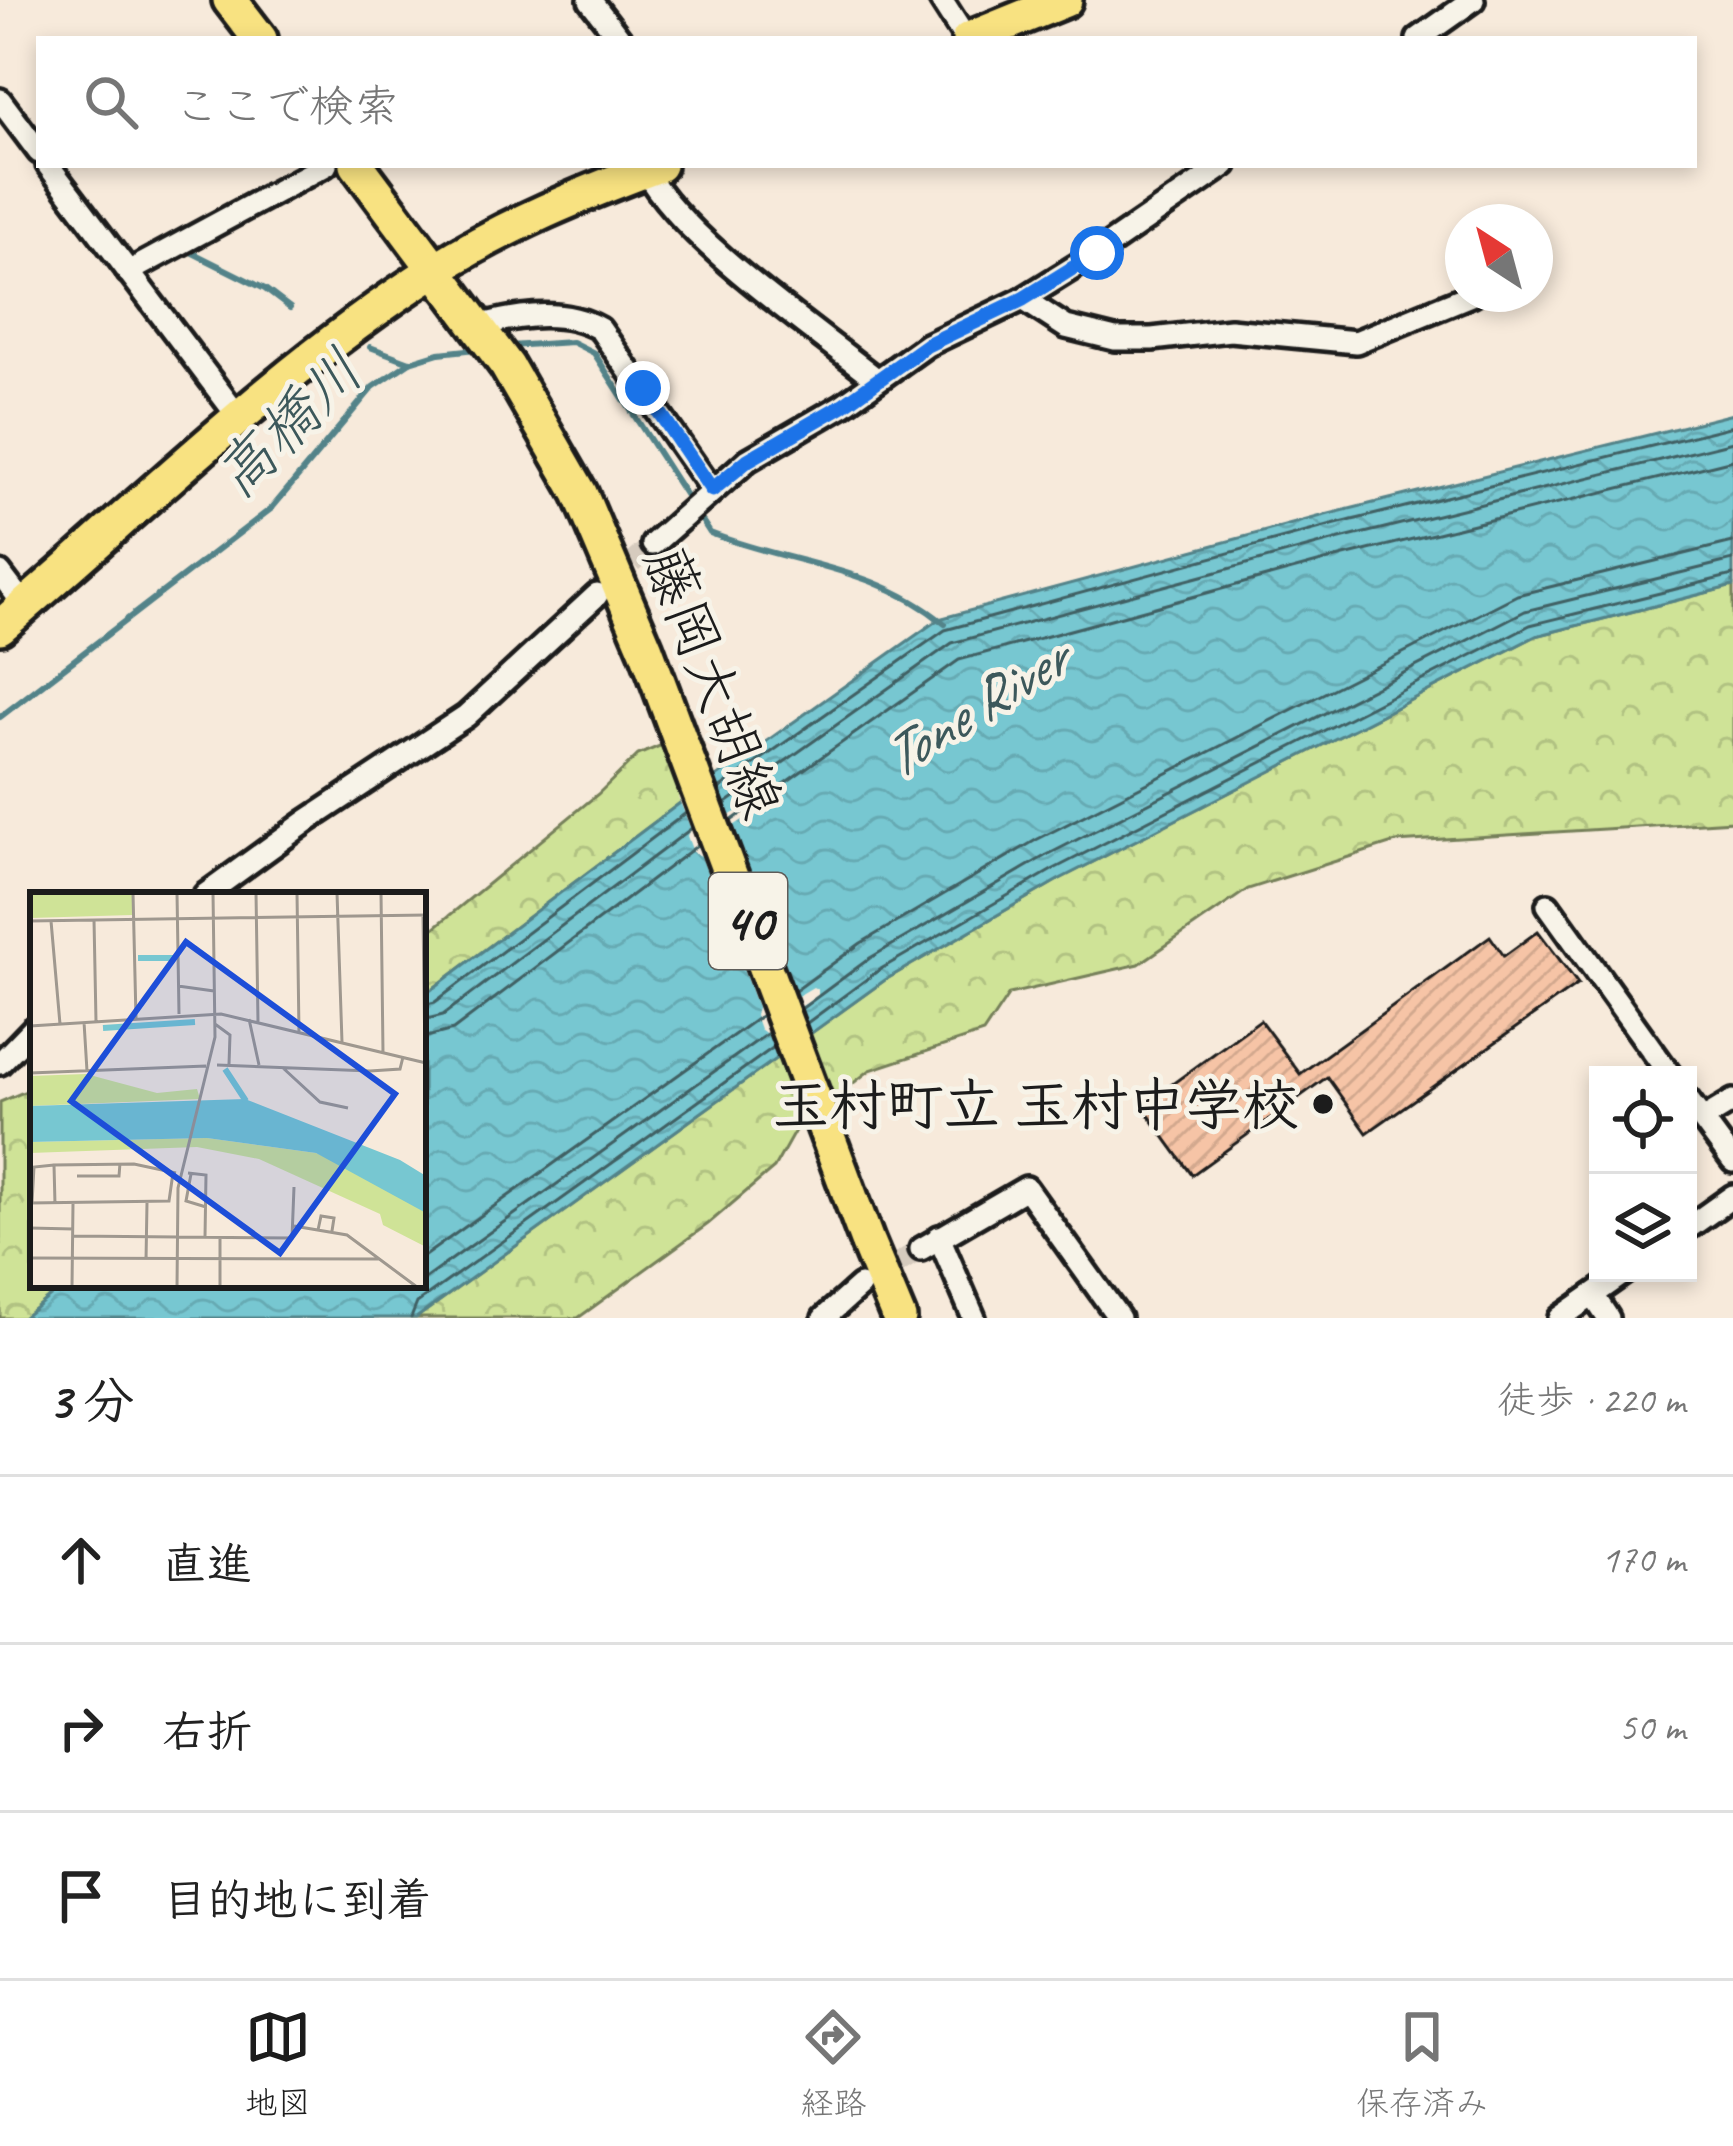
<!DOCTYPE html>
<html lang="ja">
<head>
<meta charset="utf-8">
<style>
  body { margin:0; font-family:Caveat,"Klee One",sans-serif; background:#f6f6f6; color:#222 }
  .controls { position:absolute; right:36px; bottom:36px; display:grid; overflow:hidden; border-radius:0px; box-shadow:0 6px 18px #0003 }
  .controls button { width:108px; height:108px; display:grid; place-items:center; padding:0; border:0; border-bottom:3px solid #e0e0e0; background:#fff; color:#222; font:60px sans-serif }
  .compass { position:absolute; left:1445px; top:204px; width:108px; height:108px; border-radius:50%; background:#fff; box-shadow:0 6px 18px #0003; rotate:324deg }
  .stop { position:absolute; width:36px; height:36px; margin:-27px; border:9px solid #1a73e8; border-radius:50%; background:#fff }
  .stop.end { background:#1a73e8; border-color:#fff; box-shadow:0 3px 12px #0008 }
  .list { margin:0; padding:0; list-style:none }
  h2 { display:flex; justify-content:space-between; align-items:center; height:156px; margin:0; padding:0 48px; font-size:51px }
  h2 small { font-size:39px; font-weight:400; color:#767676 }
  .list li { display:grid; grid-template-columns:78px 1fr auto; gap:36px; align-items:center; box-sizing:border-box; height:168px; padding:0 48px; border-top:3px solid #e0e0e0 }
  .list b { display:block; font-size:45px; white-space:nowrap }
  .list em { font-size:39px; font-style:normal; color:#767676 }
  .icon { flex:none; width:66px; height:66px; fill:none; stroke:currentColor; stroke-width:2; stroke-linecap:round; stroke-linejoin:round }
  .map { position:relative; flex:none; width:1733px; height:1318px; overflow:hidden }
  .search { position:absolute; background:#fff; box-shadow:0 6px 18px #0003; left:36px; right:36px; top:36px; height:132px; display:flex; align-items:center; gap:30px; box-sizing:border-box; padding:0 42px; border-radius:0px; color:#767676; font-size:45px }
  .sheet { height:660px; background:#fff }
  nav { display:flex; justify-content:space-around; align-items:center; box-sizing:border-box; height:168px; border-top:3px solid #e0e0e0; background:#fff; font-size:33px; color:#767676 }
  nav a { display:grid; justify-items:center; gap:6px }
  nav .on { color:#1c1c1c }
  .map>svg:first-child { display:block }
  .forest { fill:url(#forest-crowns); stroke:#76805a; stroke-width:3 }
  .water { fill:url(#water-waves); stroke:#538389; stroke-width:3 }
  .pier { fill:#f7eadb }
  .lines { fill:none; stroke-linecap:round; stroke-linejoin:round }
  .shore { stroke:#406064; stroke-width:3 }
  .stream { stroke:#538389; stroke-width:6 }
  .building { fill:url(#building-hatch); stroke:#1c1c1c; stroke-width:3 }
  .minor-tunnel { stroke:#d6cbbe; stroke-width:21; stroke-dasharray:21 10; stroke-linecap:butt }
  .minor-casing { stroke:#1c1c1c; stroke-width:30 }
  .primary-casing { stroke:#1c1c1c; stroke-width:42 }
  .minor { stroke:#f7f3e8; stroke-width:21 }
  .primary { stroke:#f8e281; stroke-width:33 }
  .route { stroke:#1a73e8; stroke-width:15 }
  .poi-dot { fill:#1c1c1c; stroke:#f7f3e8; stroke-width:4.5 }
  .labels { text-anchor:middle; stroke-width:10; stroke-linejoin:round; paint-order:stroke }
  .shield { fill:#f7f3e8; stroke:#5e5c59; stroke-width:3 }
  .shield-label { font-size:54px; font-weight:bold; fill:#1c1c1c }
  .street-label { font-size:57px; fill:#1c1c1c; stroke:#f7f3e8 }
  .poi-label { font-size:57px; font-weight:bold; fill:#1c1c1c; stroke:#f7f3e8; text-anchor:end }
  .water-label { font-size:60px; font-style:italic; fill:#3c585b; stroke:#f7f3e8 }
  .inset-river { fill:none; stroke:#77c7d1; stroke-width:6 }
  .inset-road { fill:none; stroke:#9f988f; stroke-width:3 }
  .view { fill:#1d4ed8; fill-opacity:0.15; stroke:#1d4ed8; stroke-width:6 }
  .inset-edge { fill:none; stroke:#1c1c1c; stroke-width:6 }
</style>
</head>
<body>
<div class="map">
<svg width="1733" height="1318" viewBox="0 0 1733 1318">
  <defs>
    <pattern id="forest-crowns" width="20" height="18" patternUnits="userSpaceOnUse" patternTransform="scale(3)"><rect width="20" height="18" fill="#cfe397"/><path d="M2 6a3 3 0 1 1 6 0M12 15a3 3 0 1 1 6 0" fill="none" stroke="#b1c282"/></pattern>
    <pattern id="water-waves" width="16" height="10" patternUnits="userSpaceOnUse" patternTransform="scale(3)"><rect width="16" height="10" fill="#77c7d1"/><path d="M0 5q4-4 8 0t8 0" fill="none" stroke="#66aab3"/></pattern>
    <pattern id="building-hatch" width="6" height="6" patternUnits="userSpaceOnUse" patternTransform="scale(3)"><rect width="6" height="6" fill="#f6c4a6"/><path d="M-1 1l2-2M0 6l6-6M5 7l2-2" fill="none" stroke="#d2a88e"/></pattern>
  </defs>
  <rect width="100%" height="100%" fill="#f7eadb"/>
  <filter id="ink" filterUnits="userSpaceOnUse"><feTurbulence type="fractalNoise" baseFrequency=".00833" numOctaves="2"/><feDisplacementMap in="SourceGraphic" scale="24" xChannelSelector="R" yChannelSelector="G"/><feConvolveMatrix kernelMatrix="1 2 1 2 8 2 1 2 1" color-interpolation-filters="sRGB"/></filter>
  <g filter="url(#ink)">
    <g class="forest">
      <path d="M1733,586v235l-337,21 -148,47 -109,75 -130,30 -26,39 -113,37 -73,57 -23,41 -66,56 -130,94h-162l469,-338 173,-100 478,-244z"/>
      <path d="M674,740l18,54 -269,202v-59l175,-143 40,-39z"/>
      <path d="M33,1088v197h31l-41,33h-23v-216z"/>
    </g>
    <path class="water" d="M1733,414v172l-197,50 -478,244 -173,100 -469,338h-393l41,-33h359v-289l269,-202 247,-175 390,-105z"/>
    <path class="pier" d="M706,777l16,43 22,-13 6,2 -1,7 -23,15 65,169 22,-13 5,3v6l-24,15 13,35 -27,20 -12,-31 -8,-6 -5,-14 2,-8 -56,-151 -8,-4 -6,-16 3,-9 -12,-30z"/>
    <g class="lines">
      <g class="shore">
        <path d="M719,789l226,-159 387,-105 401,-99"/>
        <path d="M725,804l227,-161 384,-103 397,-98"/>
        <path d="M731,821l228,-161 381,-103 393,-97"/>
        <path d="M795,991l66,-48 175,-103 481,-245 216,-53"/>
        <path d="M423,1005l12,-3 251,-189"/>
        <path d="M801,1009l69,-51 175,-102 480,-245 208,-51"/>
        <path d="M423,1020l20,-5 249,-187"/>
        <path d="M807,1023l72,-53 173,-100 478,-245 203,-50"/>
        <path d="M423,1038l30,-8 245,-185"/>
        <path d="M423,1257l339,-242"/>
        <path d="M423,1280l345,-247"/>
        <path d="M411,1318l6,-15 357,-256"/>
      </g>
      <g class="stream">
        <path d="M185,249l80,40 25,19"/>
        <path d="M509,346l63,-4 22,11 116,180c81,32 164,32 235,91"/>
        <path d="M370,347l40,15"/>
        <path d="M0,717l272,-209 101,-121 37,-25 29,-9 38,-4"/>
      </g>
    </g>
    <path class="building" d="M1538,931l40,53 -211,149 -40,-56 -135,98 -50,-69 118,-86 40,54 190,-138 14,20z"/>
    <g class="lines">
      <g class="minor-tunnel">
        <path d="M609,584l44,-40"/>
        <path d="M871,1280l50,-31"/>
      </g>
      <g class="minor-casing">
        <g id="minor">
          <path d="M590,0l30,39"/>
          <path d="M941,0l25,39"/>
          <path d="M1418,39l55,-39"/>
          <path d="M0,100l39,52"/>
          <path d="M48,165l192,254"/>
          <path d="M645,170c39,71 165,156 231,209"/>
          <path d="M128,272l198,-107"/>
          <path d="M1023,299l43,28 49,12h37l78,-9 126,12 117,-48"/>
          <path d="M479,326c38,-11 85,-18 121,3l112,161"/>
          <path d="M653,544l95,-84 95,-55 84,-60 96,-46 74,-46 128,-88"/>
          <path d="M0,573l25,33"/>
          <path d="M205,895l102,-74 159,-105 131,-121"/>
          <path d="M1548,905l122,170"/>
          <path d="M0,1063l33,-34"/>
          <path d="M1688,1100l45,61"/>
          <path d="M1703,1119l30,-18"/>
          <path d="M1688,1228l45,-32"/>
          <path d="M939,1237l35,81"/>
          <path d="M921,1249l105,-61 93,130"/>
          <path d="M1593,1295l15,23"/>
          <path d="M824,1318l36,-32"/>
          <path d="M1560,1318l64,-45"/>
        </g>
      </g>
      <g class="primary-casing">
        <g id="primary">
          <path d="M230,0l30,39"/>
          <path d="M969,39l96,-39"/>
          <path d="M357,165l150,201 73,127 66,156 221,592 32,77"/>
          <path d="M0,627c140,-120 282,-260 436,-358 70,-44 146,-75 223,-104"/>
        </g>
      </g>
      <use href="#minor" class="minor"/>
      <use href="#primary" class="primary"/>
    </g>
  </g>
  <g class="lines" filter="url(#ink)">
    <path class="route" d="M643,388l69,102 36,-30 95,-55 84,-60 96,-46 74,-46"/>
  </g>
  <circle class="poi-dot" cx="1323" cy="1104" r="12"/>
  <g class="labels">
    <rect class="shield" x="709" y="873" width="78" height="96" rx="9"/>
    <g class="shield-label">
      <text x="748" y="940">40</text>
    </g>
    <g class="street-label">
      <text transform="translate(714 682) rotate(69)" y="20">藤岡大胡線</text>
    </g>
    <g class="poi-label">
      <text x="1299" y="1124">玉村町立 玉村中学校</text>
    </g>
    <g class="water-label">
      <text transform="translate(288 423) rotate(-45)" y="21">高橋川</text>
      <text transform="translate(973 707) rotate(-32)" y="21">Tone River</text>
    </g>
  </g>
  <g transform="translate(30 892)">
    <rect width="396" height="396" fill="#f7eadb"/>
    <path d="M56,182l71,19 40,-4 3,10 -170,7v-30zM177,246l109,15 48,20 62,40v34l-43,-22 -3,-11 -121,-55 -62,-12 -167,6v-11z" fill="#cfe397"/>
    <path d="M0,1h102v22l-102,3z" fill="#cfe397"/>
    <path d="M215,207l155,61 26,16v37l-110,-60 -109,-15 -177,4v-36z" fill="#77c7d1"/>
    <path class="inset-river" d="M108,66h38M73,136l92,-6M195,177l21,32"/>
    <path class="inset-road" d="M103,1l3,125M147,1l2,121M226,1l2,129M267,1l2,139M307,1l5,149M351,1l2,159M393,23l2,147M64,28l2,101M0,29l396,-6M21,29l9,103M148,94l36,5M219,127l10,46M54,130l3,49M185,132l15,11 -1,29M0,134l191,-12 205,49M187,173l153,6 30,-2 3,-12M253,176l37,34 28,6M0,181l176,-7M158,281l18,2 -1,62M161,282l-5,27 20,6M47,284h42l1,-13M0,311l139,-2 4,-28M2,311l2,-36 20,-2M25,312l-1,-39 80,-1 42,9M264,334l53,9 70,52M0,336l43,1M288,338l3,-14 13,2 -2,13M43,344l219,2 2,-51M0,366l350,1M116,368l1,-57M42,395l1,-83M147,395l1,-99 37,-151 -2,-144M190,395v-50"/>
    <path class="view" d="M156,50l209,152 -115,159 -209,-152z"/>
    <rect width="396" height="396" class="inset-edge"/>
  </g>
</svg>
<div class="controls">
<button><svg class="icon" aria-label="locate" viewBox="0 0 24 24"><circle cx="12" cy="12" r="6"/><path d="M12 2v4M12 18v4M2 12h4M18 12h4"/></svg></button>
<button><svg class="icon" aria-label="layers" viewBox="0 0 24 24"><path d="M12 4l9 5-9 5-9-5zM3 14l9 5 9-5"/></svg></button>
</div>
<svg class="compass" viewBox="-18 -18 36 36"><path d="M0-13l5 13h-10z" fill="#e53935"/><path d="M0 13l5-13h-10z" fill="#767676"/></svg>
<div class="stop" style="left:1097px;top:253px"></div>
<div class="stop end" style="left:643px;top:388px"></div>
<div class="search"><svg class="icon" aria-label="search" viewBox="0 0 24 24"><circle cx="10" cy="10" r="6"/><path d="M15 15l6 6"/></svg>ここで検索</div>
</div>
<section class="sheet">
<h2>3 分<small>徒歩 · 220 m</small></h2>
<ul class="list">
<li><svg class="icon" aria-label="ahead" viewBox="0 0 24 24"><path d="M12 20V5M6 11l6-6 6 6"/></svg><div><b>直進</b></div><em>170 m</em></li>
<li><svg class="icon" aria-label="right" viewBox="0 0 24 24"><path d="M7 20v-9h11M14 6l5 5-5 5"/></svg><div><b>右折</b></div><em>50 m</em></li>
<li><svg class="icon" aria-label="arrive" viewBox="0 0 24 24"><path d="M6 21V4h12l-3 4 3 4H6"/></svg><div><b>目的地に到着</b></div></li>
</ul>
</section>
<nav>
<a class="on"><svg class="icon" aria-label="map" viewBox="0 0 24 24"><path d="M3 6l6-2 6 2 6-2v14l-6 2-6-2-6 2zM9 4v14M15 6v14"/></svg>地図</a>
<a><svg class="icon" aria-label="directions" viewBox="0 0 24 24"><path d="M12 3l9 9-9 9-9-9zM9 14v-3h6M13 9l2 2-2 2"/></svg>経路</a>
<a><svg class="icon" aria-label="saved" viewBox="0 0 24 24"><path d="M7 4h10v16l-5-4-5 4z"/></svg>保存済み</a>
</nav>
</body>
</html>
